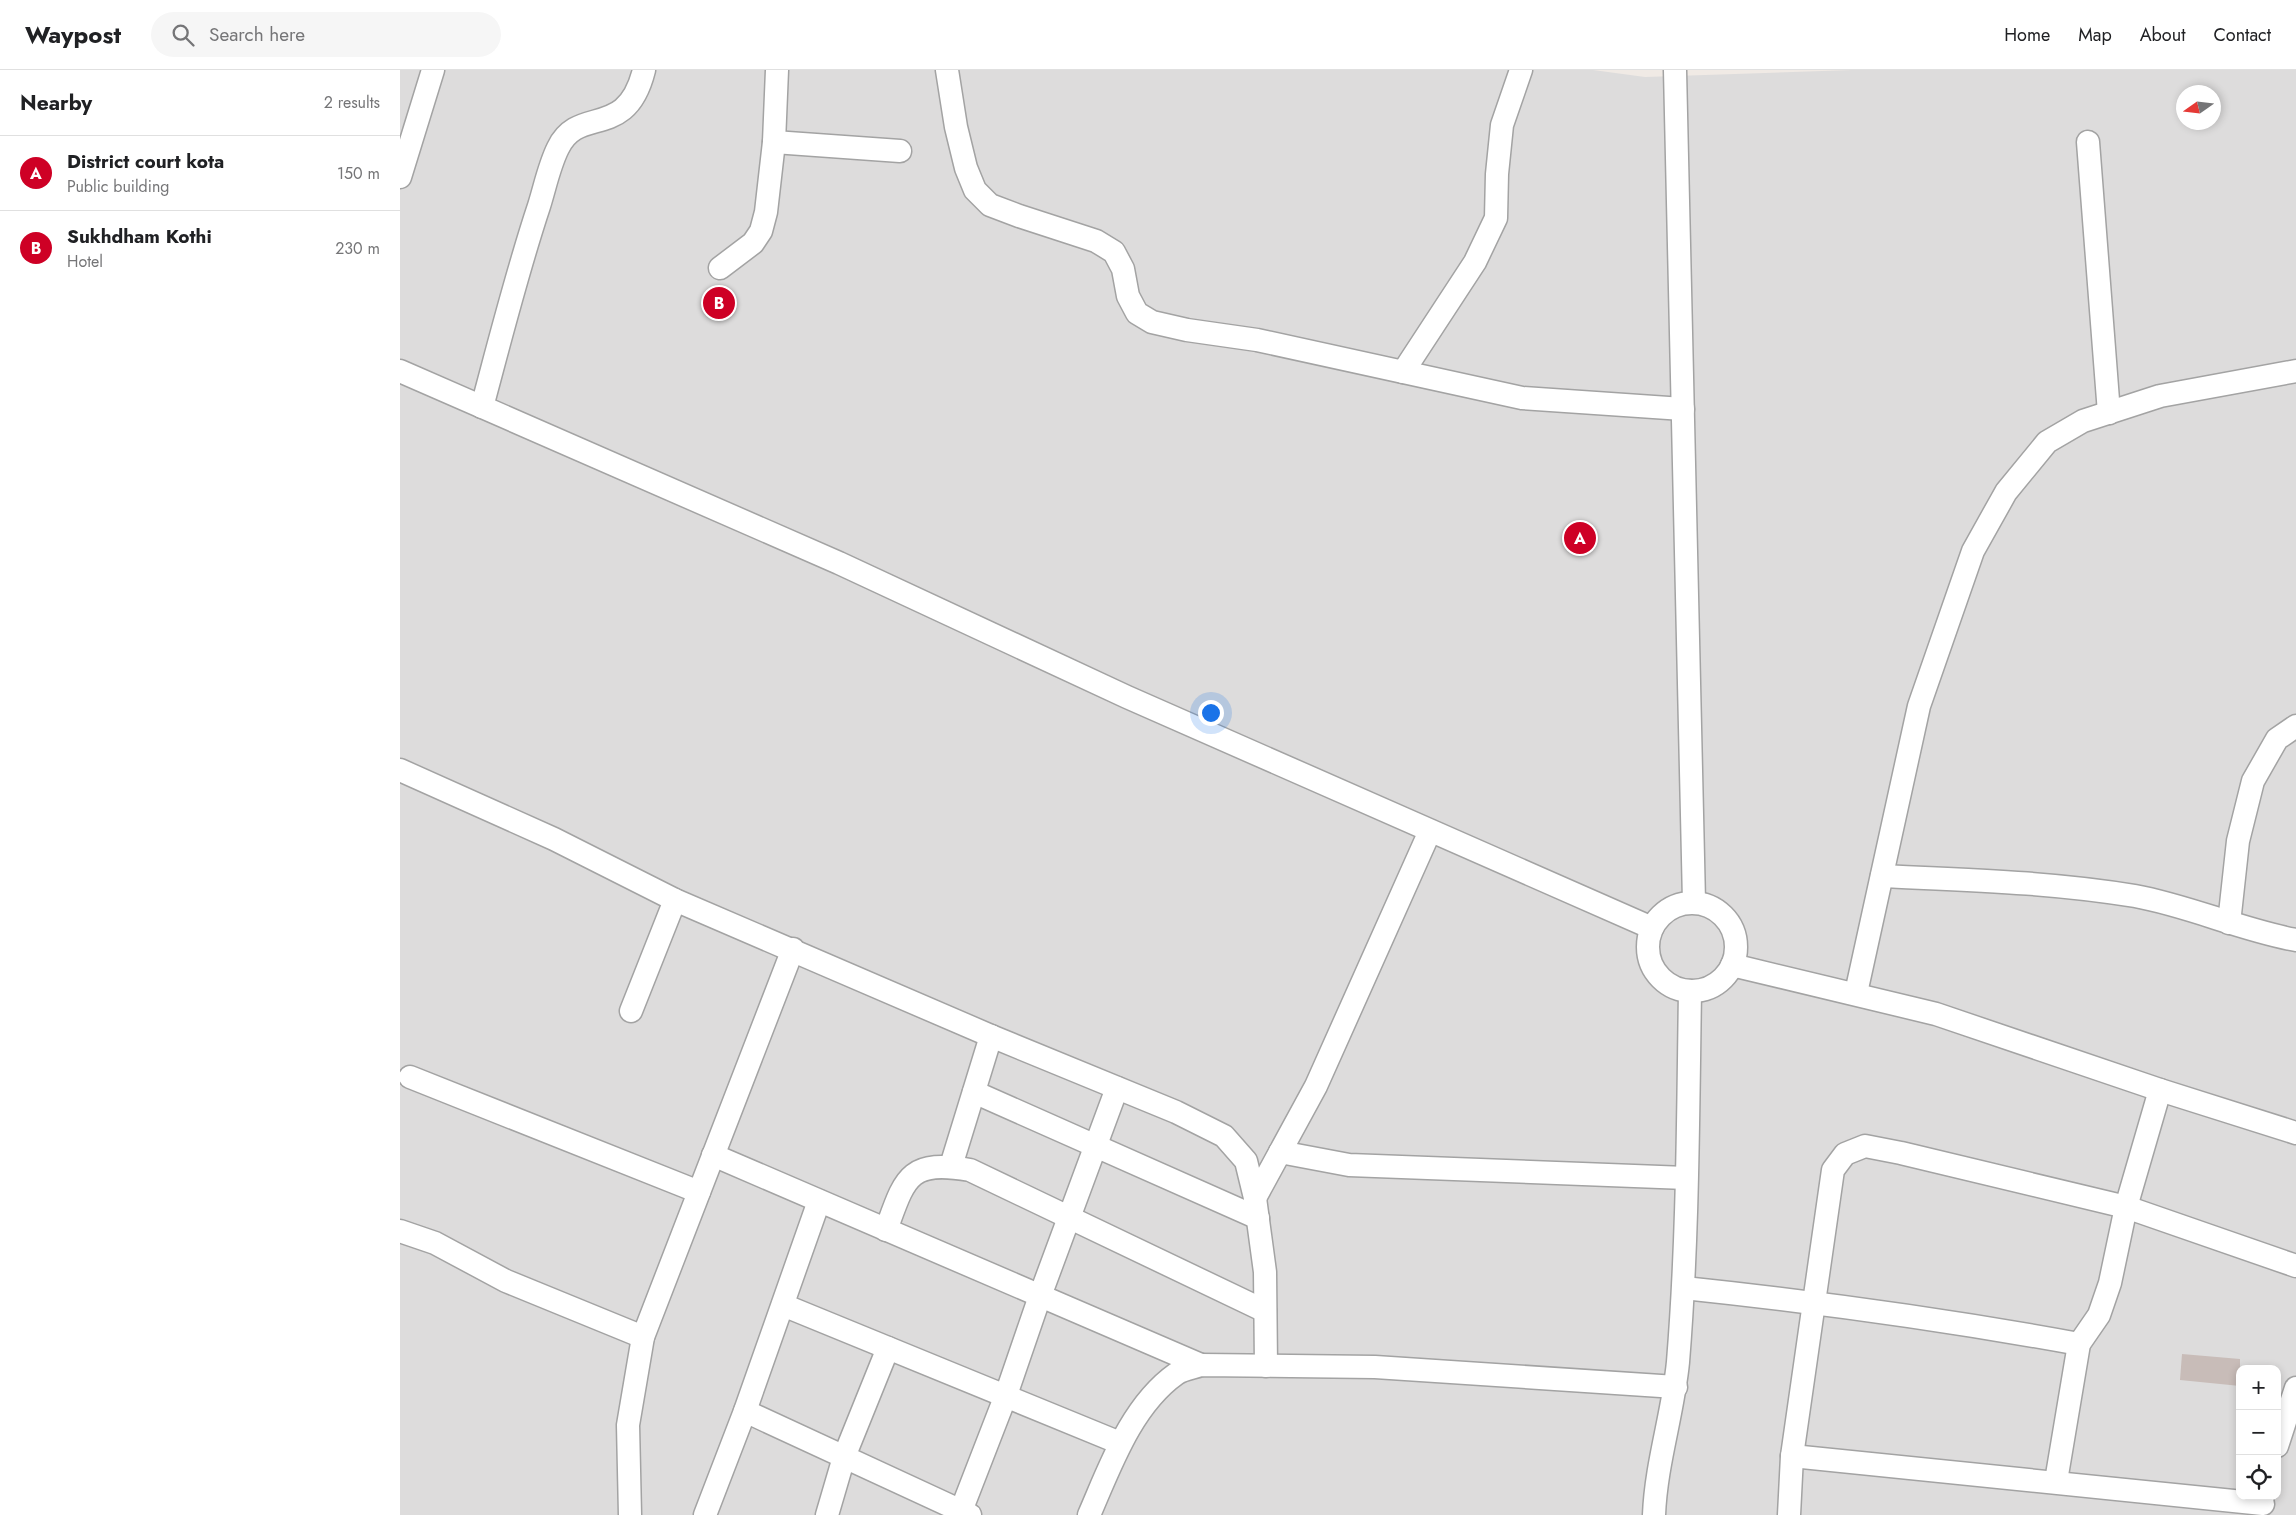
<!DOCTYPE html>
<html lang="en">
<head>
<meta charset="utf-8">
<style>
  body { margin:0; font-family:Jost,sans-serif; background:#f6f6f6; color:#202124 }
  .controls { position:absolute; right:15px; bottom:15px; display:grid; overflow:hidden; border-radius:10px; box-shadow:0 2px 8px #0003 }
  .controls button { width:45px; height:45px; display:grid; place-items:center; padding:0; border:0; border-bottom:1px solid #e0e0e0; background:#fff; color:#202124; font:25px sans-serif }
  .compass { position:absolute; left:1776px; top:15px; width:45px; height:45px; border-radius:50%; background:#fff; box-shadow:0 2px 8px #0003; rotate:256deg }
  .you { position:absolute; left:810px; top:642px; width:18px; height:18px; margin:-12px; border:4px solid #fff; border-radius:50%; background:#1a73e8; box-shadow:0 0 0 8px #1a73e833 }
  .badge { display:grid; place-items:center; width:32px; height:32px; border-radius:50%; background:#ce0025; color:#fff; font-size:16px; font-weight:700 }
  .pin { position:absolute; translate:-50% -50%; border:2px solid #fff; box-shadow:0 1px 5px #0006 }
  .list { margin:0; padding:0; list-style:none }
  h2 { display:flex; justify-content:space-between; align-items:center; height:65px; margin:0; padding:0 20px; font-size:21px }
  h2 small { font-size:16px; font-weight:400; color:#757577 }
  .list li { display:grid; grid-template-columns:32px 1fr auto; gap:15px; align-items:center; box-sizing:border-box; height:75px; padding:0 20px; border-top:1px solid #e0e0e0 }
  .list b { display:block; font-size:19px; white-space:nowrap }
  .list p { margin:0; font-size:16px; white-space:nowrap; color:#757577 }
  .list em { font-size:16px; font-style:normal; color:#757577 }
  .icon { flex:none; width:28px; height:28px; fill:none; stroke:currentColor; stroke-width:2; stroke-linecap:round; stroke-linejoin:round }
  .map { position:relative; flex:none; width:1896px; height:1445px; overflow:hidden }
  header { display:flex; align-items:center; gap:30px; box-sizing:border-box; height:70px; padding:0 25px; background:#fff; border-bottom:1px solid #e0e0e0 }
  header strong { font-size:24px }
  nav { display:flex; gap:28px; margin-inline-start:auto; font-size:18px }
  .search { width:350px; height:45px; background:#f6f6f6; display:flex; align-items:center; gap:12px; box-sizing:border-box; padding:0 18px; border-radius:28px; color:#757577; font-size:19px }
  main { display:flex }
  aside { flex:1; background:#fff }
  .map>svg:first-child { display:block }
  .residential { fill:#dddcdc; fill-rule:evenodd }
  .building { fill:#c8bcb8 }
  .lines { fill:none; stroke-linecap:round; stroke-linejoin:round }
  .minor-casing { stroke:#a3a3a3; stroke-width:25 }
  .minor { stroke:#fff; stroke-width:22 }
</style>
</head>
<body>
<header>
<strong>Waypost</strong>
<div class="search"><svg class="icon" aria-label="search" viewBox="0 0 24 24"><circle cx="10" cy="10" r="6"/><path d="M15 15l6 6"/></svg>Search here</div>
<nav><a>Home</a><a>Map</a><a>About</a><a>Contact</a></nav>
</header>
<main>
<aside>
<h2>Nearby<small>2 results</small></h2>
<ul class="list">
<li><span class="badge">A</span><div><b>District court kota</b><p>Public building</p></div><em>150 m</em></li>
<li><span class="badge">B</span><div><b>Sukhdham Kothi</b><p>Hotel</p></div><em>230 m</em></li>
</ul>
</aside>
<div class="map">
<svg width="1896" height="1445" viewBox="0 0 1896 1445">
  <rect width="100%" height="100%" fill="#f0eae5"/>
  <path class="residential" d="M0,0h1193l52,7 207,-7h444v1445h-1896zM1784,22h30v30h-30zM1840,1299h37v127h-37z"/>
  <path class="building" d="M1782,1284l58,5v27l-60,-6z"/>
  <g class="lines">
    <g class="minor-casing">
      <g id="minor">
        <path d="M547,0l9,57 10,41 9,22 15,15 29,11 77,25 18,11 9,17 5,27 9,17 15,9 35,8 70,10 265,58 161,11"/>
        <path d="M1275,0l19,832"/>
        <path d="M374,72l126,9"/>
        <path d="M1688,72l21,271"/>
        <path d="M0,107l33,-107"/>
        <path d="M320,198l33,-25 8,-12 5,-19 8,-70 3,-72"/>
        <path d="M0,301l439,192 288,134 525,231"/>
        <path d="M1003,302l72,-110 21,-44 1,-44 5,-49 19,-55"/>
        <path d="M82,337c18,-67 35,-135 57,-201 6,-19 10,-40 19,-58 21,-44 68,-6 86,-78"/>
        <path d="M0,700l154,69 121,61 316,136 185,76 48,24 22,25 9,37 10,74 1,94"/>
        <path d="M1482,806c84,4 169,6 253,20 55,10 106,34 161,44"/>
        <circle cx="1292" cy="877" r="44"/>
        <path d="M1829,853l9,-82 15,-60 24,-42 19,-13"/>
        <path d="M1332,895l204,49 224,76 136,43"/>
        <path d="M1456,923l63,-287 54,-155 33,-59 41,-50 36,-21 77,-25 136,-25"/>
        <path d="M231,941l44,-111"/>
        <path d="M10,1007l289,115"/>
        <path d="M574,1022l284,126"/>
        <path d="M880,1082l69,13 337,13"/>
        <path d="M313,1085l488,210"/>
        <path d="M551,1096l40,-130"/>
        <path d="M855,1128l61,-112 114,-255"/>
        <path d="M486,1160c19,-52 22,-71 84,-60l295,141"/>
        <path d="M0,1161l35,12 71,38 137,56"/>
        <path d="M1284,1218c133,14 264,32 395,56"/>
        <path d="M383,1235l337,138"/>
        <path d="M345,1341l225,104"/>
        <path d="M1877,1376l19,-58"/>
        <path d="M1392,1386l471,48"/>
        <path d="M1656,1411l23,-137 20,-29 11,-32 16,-76 34,-117"/>
        <path d="M561,1441l45,-116 34,-99 77,-208"/>
        <path d="M230,1445l-2,-90 15,-88 150,-388"/>
        <path d="M305,1445l40,-104 74,-210"/>
        <path d="M427,1445l17,-58 44,-109"/>
        <path d="M689,1445c21,-48 42,-109 87,-141 7,-5 17,-6 25,-9l174,2 301,20"/>
        <path d="M1254,1445c2,-52 19,-101 24,-153 10,-123 10,-248 12,-371"/>
        <path d="M1389,1445l3,-59 41,-286 12,-16 20,-8 36,7 225,54 170,59"/>
      </g>
    </g>
    <use href="#minor" class="minor"/>
  </g>
</svg>
<div class="controls">
<button>+</button>
<button>−</button>
<button><svg class="icon" aria-label="locate" viewBox="0 0 24 24"><circle cx="12" cy="12" r="6"/><path d="M12 2v4M12 18v4M2 12h4M18 12h4"/></svg></button>
</div>
<svg class="compass" viewBox="-18 -18 36 36"><path d="M0-13l5 13h-10z" fill="#e53935"/><path d="M0 13l5-13h-10z" fill="#757577"/></svg>
<div class="you"></div>
<div class="pin badge" style="left:1180px;top:468px">A</div>
<div class="pin badge" style="left:319px;top:233px">B</div>
</div>
</main>
</body>
</html>
